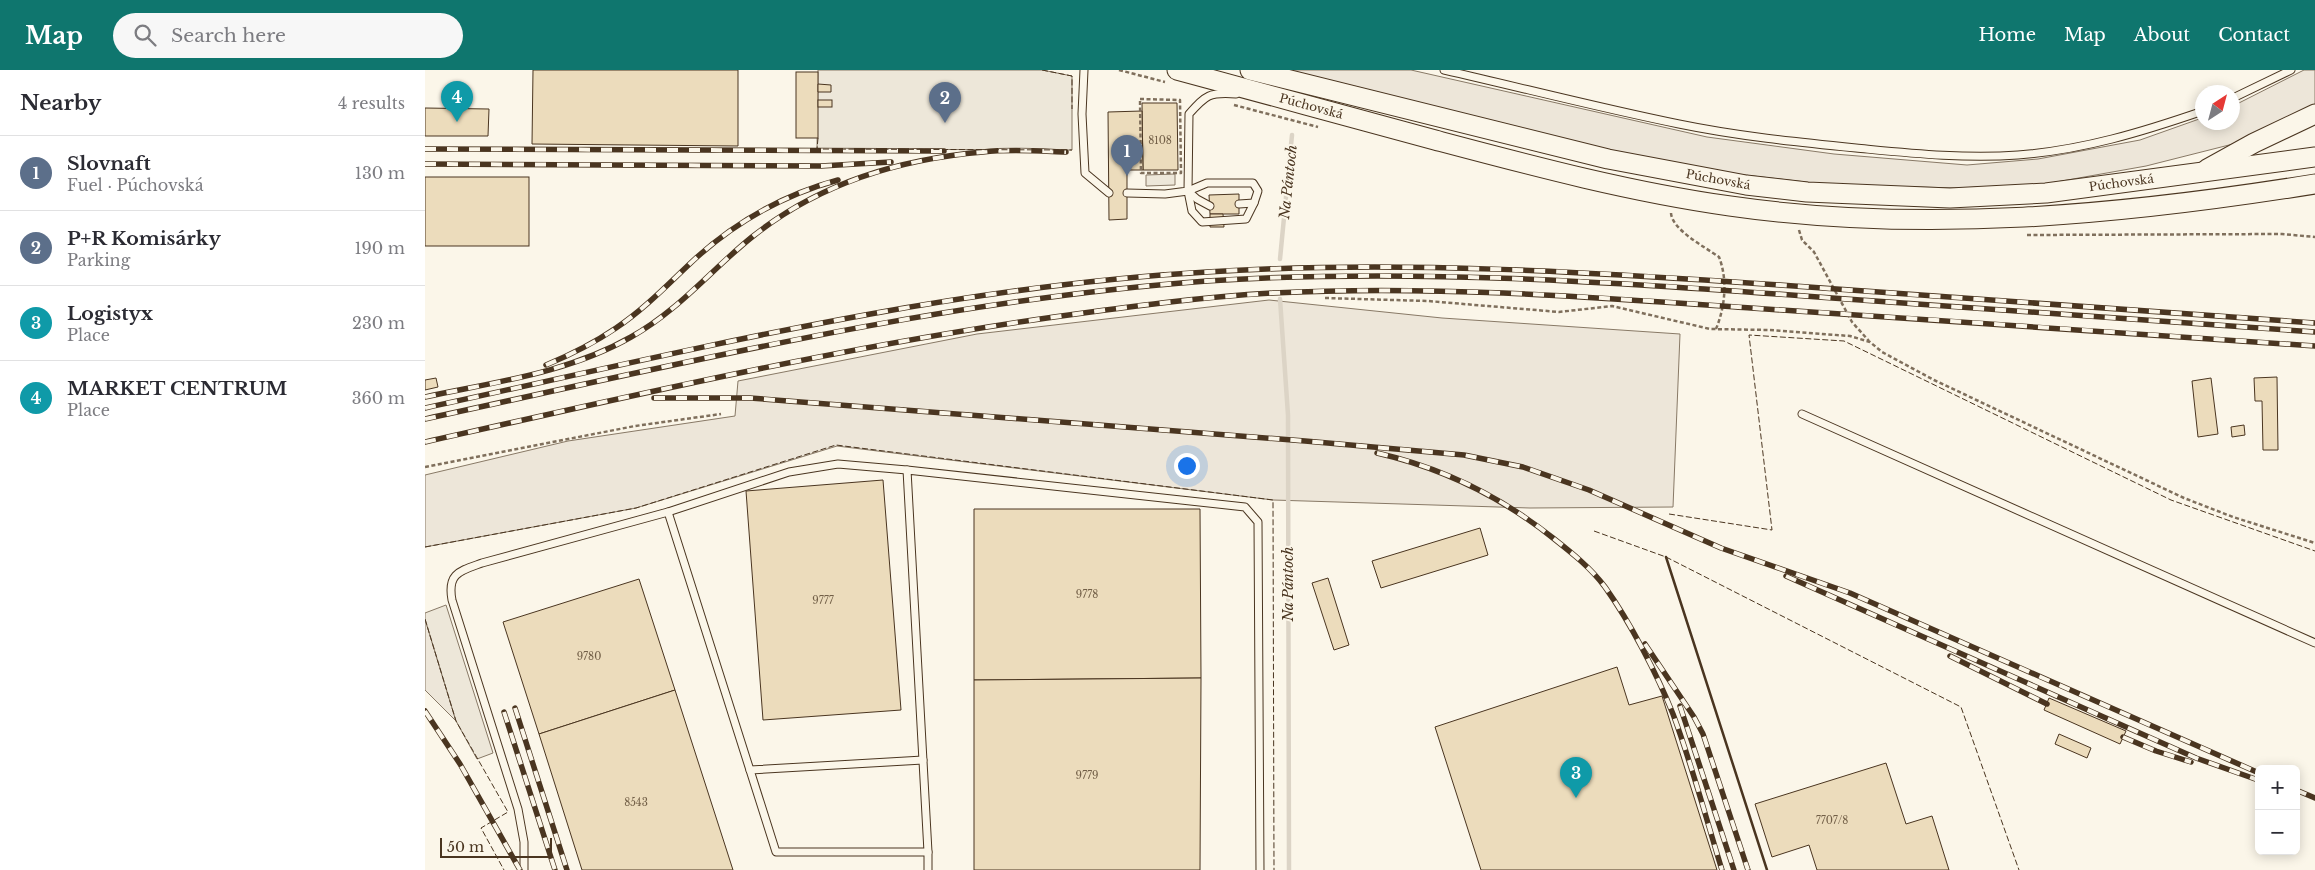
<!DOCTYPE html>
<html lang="en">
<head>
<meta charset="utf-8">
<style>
  body { margin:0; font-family:"Libre Baskerville",serif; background:#f7f7f7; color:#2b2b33 }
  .controls { position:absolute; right:15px; bottom:15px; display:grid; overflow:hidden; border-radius:8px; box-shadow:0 2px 12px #0003 }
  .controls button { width:45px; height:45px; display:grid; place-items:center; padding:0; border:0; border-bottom:1px solid #e1e1e2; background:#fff; color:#2b2b33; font:25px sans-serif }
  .compass { position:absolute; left:1770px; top:15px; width:45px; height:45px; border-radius:50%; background:#fff; box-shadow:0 2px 12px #0003; rotate:36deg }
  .scale { position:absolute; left:15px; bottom:12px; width:112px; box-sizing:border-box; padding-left:5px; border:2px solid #4a3520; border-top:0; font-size:14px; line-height:18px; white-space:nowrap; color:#4a3520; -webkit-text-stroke:4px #fbf6e9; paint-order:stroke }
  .you { position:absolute; left:761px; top:395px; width:18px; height:18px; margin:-12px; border:4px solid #fff; border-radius:50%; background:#1a73e8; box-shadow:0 0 0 8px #1a73e833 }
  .badge { display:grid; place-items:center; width:32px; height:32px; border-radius:50%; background:#0f766e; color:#fff; font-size:16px; font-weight:700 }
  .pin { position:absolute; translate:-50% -41px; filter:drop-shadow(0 1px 2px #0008) }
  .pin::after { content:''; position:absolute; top:26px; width:18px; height:15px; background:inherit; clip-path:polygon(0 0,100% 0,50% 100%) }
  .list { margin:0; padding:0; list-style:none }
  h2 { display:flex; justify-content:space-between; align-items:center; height:65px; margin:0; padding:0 20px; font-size:21px }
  h2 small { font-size:16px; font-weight:400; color:#7c7c81 }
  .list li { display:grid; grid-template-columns:32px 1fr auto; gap:15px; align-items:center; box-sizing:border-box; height:75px; padding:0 20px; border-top:1px solid #e1e1e2 }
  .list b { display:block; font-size:19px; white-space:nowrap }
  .list p { margin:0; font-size:16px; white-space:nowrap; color:#7c7c81 }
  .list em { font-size:16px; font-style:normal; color:#7c7c81 }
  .icon { flex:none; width:28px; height:28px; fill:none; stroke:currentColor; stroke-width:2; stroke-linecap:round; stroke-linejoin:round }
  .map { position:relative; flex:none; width:1890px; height:800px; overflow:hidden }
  header { display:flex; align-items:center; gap:30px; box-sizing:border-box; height:70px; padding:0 25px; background:#0f766e; color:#fff }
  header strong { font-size:24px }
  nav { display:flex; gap:28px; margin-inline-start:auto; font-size:18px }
  .search { width:350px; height:45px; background:#f7f7f7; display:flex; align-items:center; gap:12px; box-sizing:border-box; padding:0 18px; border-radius:28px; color:#7c7c81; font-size:19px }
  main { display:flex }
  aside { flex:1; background:#fff }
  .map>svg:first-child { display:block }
  .green { fill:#ede6d9; stroke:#887966 }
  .parking { fill:#ede7d9; stroke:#887966 }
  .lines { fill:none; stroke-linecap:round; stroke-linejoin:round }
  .stream { stroke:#dcd4c6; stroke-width:4.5 }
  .building { fill:#ecdcbc; stroke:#4a3520 }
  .lane-casing { stroke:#4a3520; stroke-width:9 }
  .secondary-casing { stroke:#4a3520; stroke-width:21 }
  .path { stroke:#7f6f5c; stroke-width:2.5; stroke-dasharray:4 2.5; stroke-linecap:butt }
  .lane { stroke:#fbf6e9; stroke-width:7 }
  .secondary { stroke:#fbf6e9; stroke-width:19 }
  .rail-casing { stroke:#4a3520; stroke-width:5.5 }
  .rail { stroke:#fbf6e9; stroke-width:4; stroke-dasharray:11; stroke-linecap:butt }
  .fence { stroke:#4a3520; stroke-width:1; stroke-dasharray:6 2.5; stroke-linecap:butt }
  .wall { stroke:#4a3520; stroke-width:2.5 }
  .labels { text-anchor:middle; stroke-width:4; stroke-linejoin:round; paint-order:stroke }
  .number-label { font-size:10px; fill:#725f47 }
  .street-label { font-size:12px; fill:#4a3520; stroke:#fbf6e9 }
  .water-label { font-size:14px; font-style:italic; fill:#4a3520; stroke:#fbf6e9 }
</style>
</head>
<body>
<header>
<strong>Map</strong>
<div class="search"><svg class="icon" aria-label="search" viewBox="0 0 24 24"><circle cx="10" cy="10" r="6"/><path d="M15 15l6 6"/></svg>Search here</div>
<nav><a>Home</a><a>Map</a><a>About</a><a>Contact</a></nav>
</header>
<main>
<aside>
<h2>Nearby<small>4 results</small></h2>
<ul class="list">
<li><span class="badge" style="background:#5c6f8a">1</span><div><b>Slovnaft</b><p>Fuel · Púchovská</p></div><em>130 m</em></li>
<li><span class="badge" style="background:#5c6f8a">2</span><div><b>P+R Komisárky</b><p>Parking</p></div><em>190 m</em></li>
<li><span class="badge" style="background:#0f9aa8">3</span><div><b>Logistyx</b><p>Place</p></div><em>230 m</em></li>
<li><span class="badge" style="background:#0f9aa8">4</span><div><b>MARKET CENTRUM</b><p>Place</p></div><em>360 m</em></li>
</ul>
</aside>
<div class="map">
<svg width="1890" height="800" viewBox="0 0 1890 800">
  <rect width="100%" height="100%" fill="#fbf6e9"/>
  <g class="green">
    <path d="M861,0h125l296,67 127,17 133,11 71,-6 102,-19 62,-22 1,4h30v-16l71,-36h11v36l-82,38 -87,22 -101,18 -87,4 -126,-3 -114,-13 -88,-17z"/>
    <path d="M844,230l173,18 238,16 -7,173 -143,1 -257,-8 -436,-54 -201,62 -211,39v-72l143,-34 167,-25 3,-35 239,-47z"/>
    <path d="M0,549l31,102 -31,-31z"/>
  </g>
  <g class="parking">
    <path d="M393,0h224l30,6v74l-255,-1z"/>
    <path d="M750,104v11l-29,1v-11z"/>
    <path d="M21,535l47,148 -16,6 -21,-38 -31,-102v-6z"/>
  </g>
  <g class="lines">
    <g class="stream">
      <path d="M855,189l12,-124"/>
      <path d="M855,229l8,116 1,455"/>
    </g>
  </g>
  <g class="building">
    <path d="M108,0h205v76l-206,-2z"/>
    <rect x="371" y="2" width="22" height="66"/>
    <path d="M393,14l13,1v7h-13z"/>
    <rect x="393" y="30" width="14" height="7"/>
    <path d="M717,33h35l1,67h-35z"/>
    <path d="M0,38l64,1 -1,27h-63z"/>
    <path d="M717,41l1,59h-16v49l-18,1 -1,-108z"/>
    <rect x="0" y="107" width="104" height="69"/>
    <path d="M814,124v20h-29l-1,-19z"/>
    <path d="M785,144h13l1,13h-14z"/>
    <path d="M1852,307l1,73h-15l-1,-49h-7l-1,-23z"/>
    <path d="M11,308l2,9 -13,3v-10z"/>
    <path d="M1786,308l7,56 -20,3 -6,-56z"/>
    <path d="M1819,355l1,10 -13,2 -1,-10z"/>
    <path d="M458,410l18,230 -138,10 -17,-229z"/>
    <path d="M549,439h226l1,169 -227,2z"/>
    <path d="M1055,458l8,27 -107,33 -9,-27z"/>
    <path d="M903,508l21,67 -15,5 -22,-67z"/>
    <path d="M214,509l36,111 -136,44 -36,-112z"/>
    <path d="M1192,597l12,38 33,-9 55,174h-236l-46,-143z"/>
    <path d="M776,608l-1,192h-226v-190z"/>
    <path d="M250,620l58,180h-151l-43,-136z"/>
    <path d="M1624,628l77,33 -6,13 -76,-34z"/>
    <path d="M1634,664l32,14 -4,10 -32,-14z"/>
    <path d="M1461,693l20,61 26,-8 17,54h-132l-8,-25 -37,12 -17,-53z"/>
  </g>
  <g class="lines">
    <g class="lane-casing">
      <g id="lane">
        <path d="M659,0l-2,44 3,59 24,20"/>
        <path d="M1019,0c79,18 156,38 235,54 58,12 117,18 177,24 53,5 108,11 162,7 65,-5 124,-23 185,-44"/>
        <path d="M1808,28l58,-28"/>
        <path d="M763,121l19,-8h46l5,8 -4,12 -15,1"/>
        <path d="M763,121l4,20 10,11 44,-3 8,-16"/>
        <path d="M763,121l9,8 13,7"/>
        <path d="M702,123l38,1 23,-3 1,-77c17,-19 20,-22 47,-20"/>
        <path d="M1377,344l513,229"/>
        <path d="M243,442l121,-40 49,-8 69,6"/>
        <path d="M325,700l173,-10"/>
        <path d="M503,782l-21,-382 338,37 13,15 2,348"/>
        <path d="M99,800v-28l-6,-33 -66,-209c-5,-27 8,-29 30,-37l186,-51 108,340h152v18"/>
      </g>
    </g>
    <g class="secondary-casing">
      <g id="secondary">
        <path id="s1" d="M752,0c86,23 172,47 258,70 98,26 195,52 295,66 195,28 392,9 585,-22"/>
        <path id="s2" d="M825,0l358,89 138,26 61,7 143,6 96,-5 269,-36"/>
        <path d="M1782,99l47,-26 61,-29"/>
      </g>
    </g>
    <g class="path">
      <path d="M694,0l46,12"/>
      <path d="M715,29l40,1 1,73h-40z"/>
      <path d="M809,35l84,22"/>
      <path d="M1246,143c1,17 34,34 48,44 9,23 6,50 -3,72"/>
      <path d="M1374,160l3,10 12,12 38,70 17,19"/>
      <path d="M1602,165l255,-1 33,3"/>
      <path d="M900,228l103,3 131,11 53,-6 98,23 59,1 81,6 20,6 12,10 52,28 250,118 49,19 82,26"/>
      <path d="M0,397l210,-41 86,-12"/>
    </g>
    <use href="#lane" class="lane"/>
    <use href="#secondary" class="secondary"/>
    <g class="rail-casing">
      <g id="rail">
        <path d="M0,79l519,2"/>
        <path d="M0,94l396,2 70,-4"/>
        <path d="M121,295c24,-10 48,-22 70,-37 30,-20 54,-46 80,-70 41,-37 90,-64 142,-78"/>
        <path d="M0,327c70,-15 143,-24 206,-60 47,-26 80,-67 121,-100 66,-53 148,-78 231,-85 27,-3 55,-1 83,0"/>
        <path d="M229,328h96l555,43 159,14 59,12 66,23 132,58 129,45 409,180"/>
        <path d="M0,338c258,-56 517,-121 782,-136 192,-12 382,0 573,13 179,13 357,25 535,38"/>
        <path d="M0,349c259,-56 517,-119 782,-138 204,-13 408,1 611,16 166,12 331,23 497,35"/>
        <path d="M0,372c209,-47 417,-95 629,-125 73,-10 146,-20 219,-24 159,-8 320,4 478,15 188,12 376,25 564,38"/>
        <path d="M952,383c66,15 123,43 176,85 19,15 38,30 52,49 25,35 52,87 68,127 19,51 33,104 49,156"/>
        <path d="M1361,506l410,182 62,22"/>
        <path d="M1220,574l49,73 9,17 45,136"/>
        <path d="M1525,586l97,48"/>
        <path d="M1255,636l54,164"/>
        <path d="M90,638l52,162"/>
        <path d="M0,641l35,53 60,106"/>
        <path d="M79,642l51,158"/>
        <path d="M1698,667l33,14 35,11"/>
        <path d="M1871,720l19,8"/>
      </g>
    </g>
    <use href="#rail" class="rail"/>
    <g class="fence">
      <path d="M617,0l30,6v33"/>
      <path d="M393,68l-1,11 255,1"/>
      <path d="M1244,444l103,16 -23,-195 95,6 327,159 144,51"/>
      <path d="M1169,461l72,26 295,150 58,163"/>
      <path d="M0,477l211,-39 200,-63 437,55 1,370"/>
      <path d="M0,549l31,102 52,91 -27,16 23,42"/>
    </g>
    <path class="wall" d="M1241,487l101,313"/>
  </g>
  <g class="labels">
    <g class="number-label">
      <text x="735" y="74">8108</text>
      <text x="662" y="528">9778</text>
      <text x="398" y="534">9777</text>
      <text x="164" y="590">9780</text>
      <text x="662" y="709">9779</text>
      <text x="211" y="736">8543</text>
      <text x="1407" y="754">7707/8</text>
    </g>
    <g class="street-label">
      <text dy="4" stroke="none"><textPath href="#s1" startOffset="139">Púchovská</textPath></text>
      <text dy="4" stroke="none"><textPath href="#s2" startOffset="481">Púchovská</textPath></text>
      <text dy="4" stroke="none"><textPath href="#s2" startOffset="886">Púchovská</textPath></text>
    </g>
    <g class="water-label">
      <text transform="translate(863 112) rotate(-84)" y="5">Na Pántoch</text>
      <text transform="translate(863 514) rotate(-90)" y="5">Na Pántoch</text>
    </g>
  </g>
</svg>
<div class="controls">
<button>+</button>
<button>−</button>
</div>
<svg class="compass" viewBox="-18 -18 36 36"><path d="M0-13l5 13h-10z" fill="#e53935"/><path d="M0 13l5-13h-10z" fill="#7c7c81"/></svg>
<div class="scale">50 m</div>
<div class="you"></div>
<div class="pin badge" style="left:702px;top:106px;background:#5c6f8a">1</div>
<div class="pin badge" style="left:520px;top:53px;background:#5c6f8a">2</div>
<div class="pin badge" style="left:1151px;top:728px;background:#0f9aa8">3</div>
<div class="pin badge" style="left:32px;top:52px;background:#0f9aa8">4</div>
</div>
</main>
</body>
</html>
